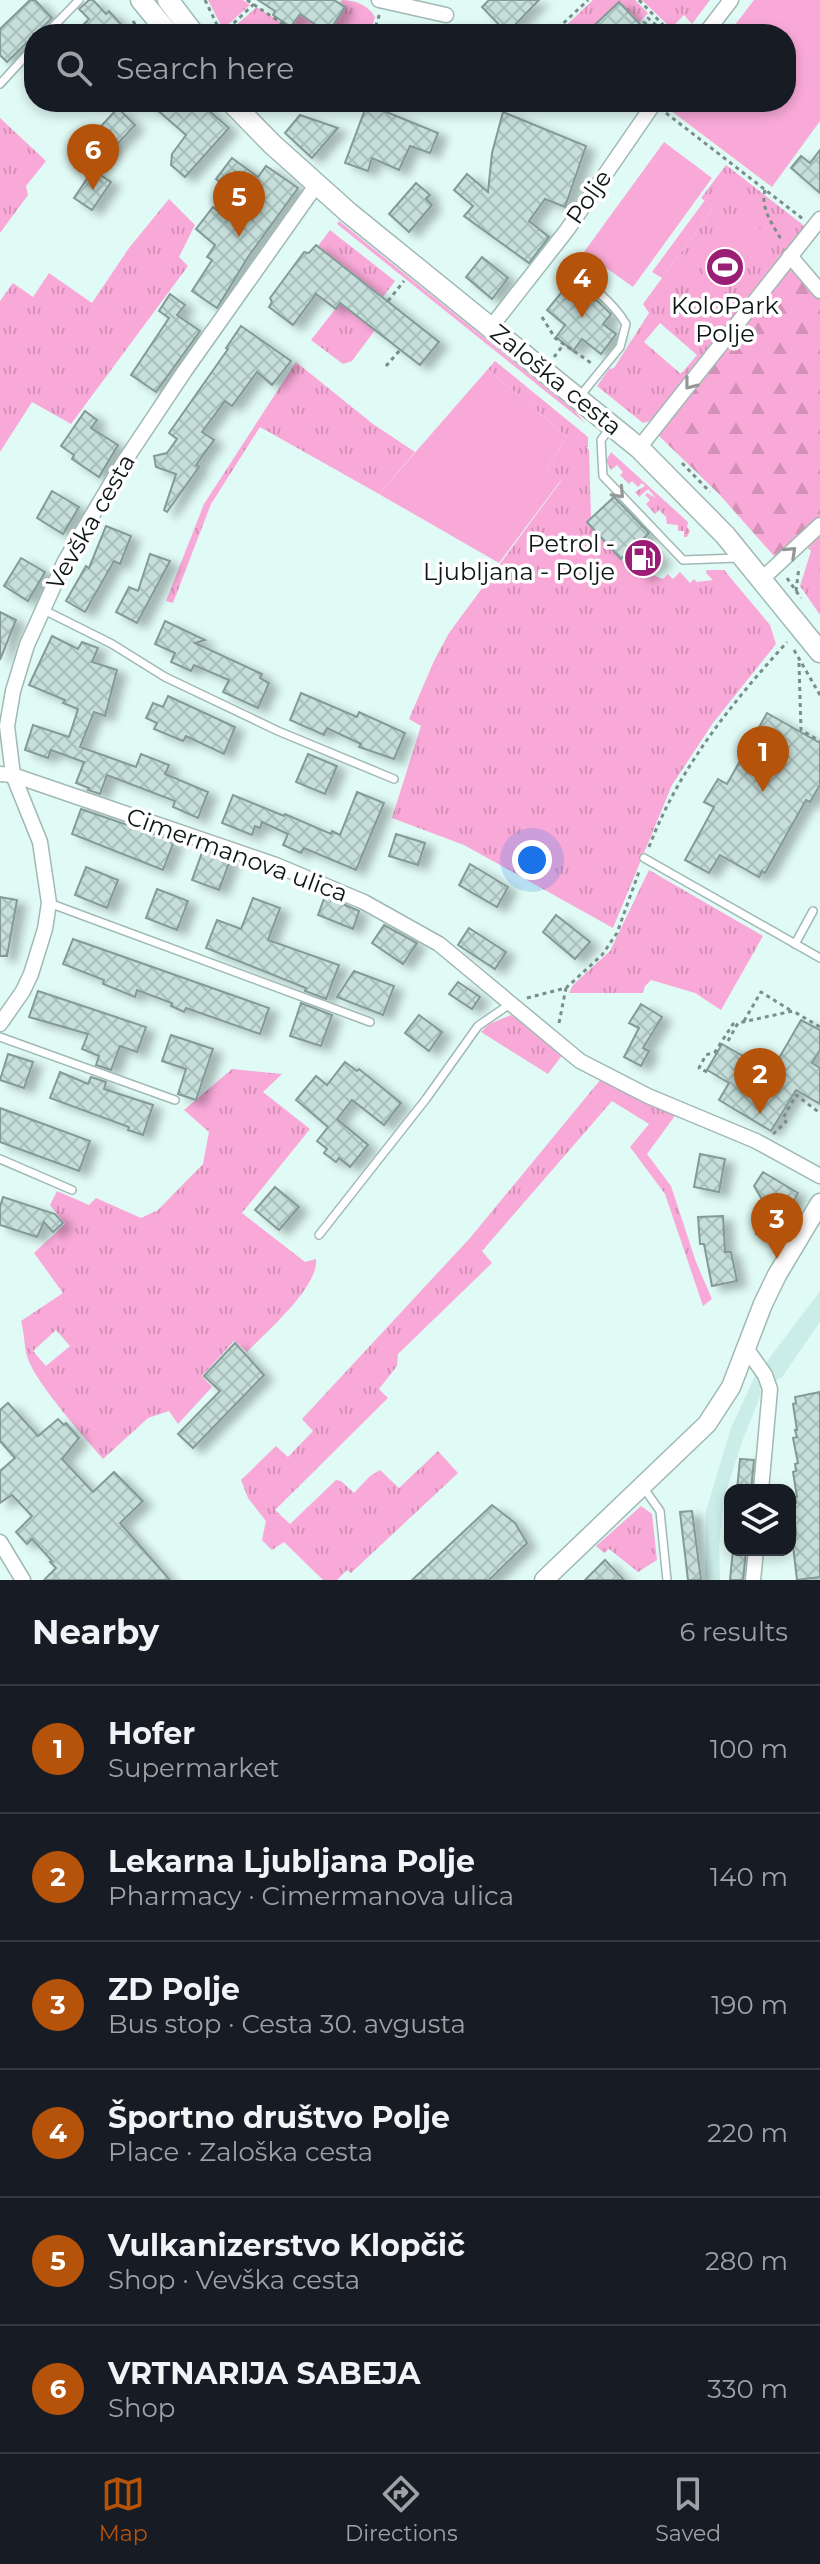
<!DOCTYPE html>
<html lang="en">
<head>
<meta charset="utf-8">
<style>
  body { margin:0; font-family:Montserrat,sans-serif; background:#20242c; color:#f1f3f6 }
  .controls { position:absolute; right:24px; bottom:24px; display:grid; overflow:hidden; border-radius:16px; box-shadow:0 4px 12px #0003 }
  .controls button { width:72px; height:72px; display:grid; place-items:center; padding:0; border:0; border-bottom:2px solid #363941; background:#171b24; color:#f1f3f6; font:40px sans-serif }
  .you { position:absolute; left:532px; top:860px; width:28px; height:28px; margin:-20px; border:6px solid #fff; border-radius:50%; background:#1a73e8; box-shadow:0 0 0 12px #1a73e833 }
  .badge { display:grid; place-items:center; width:52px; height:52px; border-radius:50%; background:#b45309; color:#fff; font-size:26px; font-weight:700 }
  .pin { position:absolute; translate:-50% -66px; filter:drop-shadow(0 2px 4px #0008) }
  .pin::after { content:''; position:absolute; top:42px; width:28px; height:24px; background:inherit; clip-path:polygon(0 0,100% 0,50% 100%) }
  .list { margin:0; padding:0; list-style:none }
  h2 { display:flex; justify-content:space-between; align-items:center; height:104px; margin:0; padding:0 32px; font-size:34px }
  h2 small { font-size:26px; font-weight:400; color:#9ea1a6 }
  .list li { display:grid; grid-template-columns:52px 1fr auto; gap:24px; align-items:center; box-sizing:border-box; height:128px; padding:0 32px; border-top:2px solid #363941 }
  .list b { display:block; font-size:30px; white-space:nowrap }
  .list p { margin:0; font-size:26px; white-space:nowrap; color:#9ea1a6 }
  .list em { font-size:26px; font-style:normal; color:#9ea1a6 }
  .icon { flex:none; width:44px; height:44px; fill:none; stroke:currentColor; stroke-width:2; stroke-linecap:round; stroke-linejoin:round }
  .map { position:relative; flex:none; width:820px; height:1580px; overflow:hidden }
  .search { position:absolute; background:#171b24; box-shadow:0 4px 12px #0003; left:24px; right:24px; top:24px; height:88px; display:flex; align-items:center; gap:20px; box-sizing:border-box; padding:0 28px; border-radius:32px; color:#9ea1a6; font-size:30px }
  .sheet { height:872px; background:#171b24 }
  nav { display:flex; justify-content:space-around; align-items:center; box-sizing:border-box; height:112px; border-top:2px solid #363941; background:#171b24; font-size:22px; color:#9ea1a6 }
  nav a { display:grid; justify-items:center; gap:4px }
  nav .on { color:#b45309 }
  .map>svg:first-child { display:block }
  .built { fill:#cbede8 }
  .grass { fill:url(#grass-tufts); fill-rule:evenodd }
  .forest { fill:url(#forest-firs) }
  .green { fill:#f9a9d8 }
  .building { fill:url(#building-cross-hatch); stroke:#839a97; stroke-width:2; filter:url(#shadow) }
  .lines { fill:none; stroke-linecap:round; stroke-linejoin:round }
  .service-casing { stroke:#a1b9b5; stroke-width:10 }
  .minor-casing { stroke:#a1b9b5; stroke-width:17 }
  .tertiary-casing { stroke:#a1b9b5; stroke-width:21 }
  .secondary-casing { stroke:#a1b9b5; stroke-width:23 }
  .path { stroke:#7b8d8a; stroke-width:3; stroke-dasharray:4 4; stroke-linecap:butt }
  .service { stroke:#fff; stroke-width:7 }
  .minor { stroke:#fff; stroke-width:14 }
  .tertiary { stroke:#fff; stroke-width:18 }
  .secondary { stroke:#fff; stroke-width:20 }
  .oneway { stroke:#939796 }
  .labels { text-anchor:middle; stroke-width:7; stroke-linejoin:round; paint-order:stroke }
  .street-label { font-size:24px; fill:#0e1715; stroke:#fff }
  .poi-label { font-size:24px; fill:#0e1715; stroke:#fff }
</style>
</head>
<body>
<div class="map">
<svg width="820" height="1580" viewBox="0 0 820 1580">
  <defs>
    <pattern id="grass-tufts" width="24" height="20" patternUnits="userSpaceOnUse" patternTransform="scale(2)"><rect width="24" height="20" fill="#f9a9d8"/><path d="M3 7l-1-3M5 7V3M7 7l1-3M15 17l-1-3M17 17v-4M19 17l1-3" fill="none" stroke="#d491b8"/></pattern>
    <pattern id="forest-firs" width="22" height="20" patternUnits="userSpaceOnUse" patternTransform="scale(2)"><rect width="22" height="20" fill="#f9a9d8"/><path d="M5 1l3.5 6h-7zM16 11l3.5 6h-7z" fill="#d491b8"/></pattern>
    <pattern id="building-cross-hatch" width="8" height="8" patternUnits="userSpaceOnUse" patternTransform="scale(2)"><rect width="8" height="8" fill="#c6dfdb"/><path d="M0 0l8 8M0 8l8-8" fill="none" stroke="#a9bfbb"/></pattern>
    <filter id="shadow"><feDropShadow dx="9" dy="5" stdDeviation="4" flood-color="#0004"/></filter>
  </defs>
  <rect width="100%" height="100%" fill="#e0faf5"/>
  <g class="built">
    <path d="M820,1291v31l-38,55 -9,5 -8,-18z"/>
    <path d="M756,1374l7,15 -21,53 -18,56 -5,48 1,34h-15l1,-69 25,-83z"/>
  </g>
  <g class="grass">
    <path d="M208,0h35l7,5 -27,24z"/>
    <path d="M342,0c13,0 26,5 33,17l-5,17h-124l-12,-7 23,-20 33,21 9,-14 29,19 17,-26 -5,-4z"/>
    <path d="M593,0h42l13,13 -9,10 -20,-21 -34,32h-28z"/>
    <path d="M642,0h68l-18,24 -8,-9 -13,13z"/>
    <path d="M0,118l46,43 -20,25 2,9 -28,38z"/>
    <path d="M726,165l81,63 -157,193 -7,2 -46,-37 12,-17 5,-1 35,-55 -6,-9 71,-97 -13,-9zM660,323l37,32 -16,19 -37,-32z"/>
    <path d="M169,199l26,26 -16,32 9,9 -117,158 -39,-22 -32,50v-151l13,-18 20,14 16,-24 43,30 37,-55z"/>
    <path d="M339,221l235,189 11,13 -248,-199z"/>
    <path d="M330,230l65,51 -12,16 -65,-51z"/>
    <path d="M340,303l35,27 -23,31 -9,3 -32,-24z"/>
    <path d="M495,361l93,76v10h-2l3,3 2,68 -4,4 42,46 2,-1 13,12 6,-5 13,5 5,-5 5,5 7,-7 10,11 4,-4 3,3 16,-2 -7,-7 1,-3h17l46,55 6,19 -63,79 -41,62 -59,143 -149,-83 -72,-27 29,-92 -12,-7 25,-58 15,-28 112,-152 -14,-13 20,-31 -79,-68z"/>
    <path d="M296,362l77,62 42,28 -36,42 -119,-67 -49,77 -38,99 -7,-2 38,-97z"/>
    <path d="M611,452l77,70 -1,5 3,4 -3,6h-3v-6h-6v-6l-11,-1 -1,-7 -7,-7 -4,4 -9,-10 4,-4 -5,-5 2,-2 9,5 -8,-9 -9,8 -4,-5 10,-6 -3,-3 -4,4 -6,-6 -3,3 -9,-9 3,-3 -6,-7 -6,5 -5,-9z"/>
    <path d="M820,534v81l-20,-29 11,-35 -3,-3z"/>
    <path d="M649,870l114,66 -42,74 -26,-17 -44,-13 -6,6 -2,7h-74l4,-8 37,-34z"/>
    <path d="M511,1015l52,39 -15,20 -67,-42 8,-8z"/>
    <path d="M232,1069l50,5 -19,18 47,37 -68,84 63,49 11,-3c3,28 -50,73 -69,93l-13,-11 -32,35 10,11 -34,37 -9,-13 -21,7 -45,41c-18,-22 -73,-81 -77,-107 -2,-11 -2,-20 -5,-31l42,-28 -29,-40 31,-29 -15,-19 7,-14 32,14 7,-7 45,20 17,-8 45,-46 6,-32 -25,-22zM56,1330l14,16 -24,20 -13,-15z"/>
    <path d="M601,1079l76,34 -30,41 24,32 25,76 16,37 -9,7 -38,-112 -35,-47 19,-23 -37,-23 -130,150 10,12 -94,91 -1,12 -18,23 9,9 -113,112 15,14 46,-44 5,1 13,12 16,-17 10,-6 19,18 39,-37 20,22 -107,100 -4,-3 -10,10h-14l-39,-38 -12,8 -10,-10 4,-19 -18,-23 -7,-18 35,-34 12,11 25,-26 -11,-12 168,-181z"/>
    <path d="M641,1506l11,8 5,46 -19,12 -29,-23 -5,4 -8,-7z"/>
  </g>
  <path class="forest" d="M792,266l28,32v220l-45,39 -56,-63 -62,-60z"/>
  <g class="green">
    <path d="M754,0h66v121l-48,66 -102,-77 6,-8h110v-68h-58z"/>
    <path d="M664,142l48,36 -79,109 -49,-35z"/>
    <path d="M705,200l9,7 -52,71 -10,-6z"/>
    <path d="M746,220c11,3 18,10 14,22l-50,72 -13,1 -8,-12 3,-12 47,-70z"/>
    <path d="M488,369l79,68 -20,31 14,12 -62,83 -120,-69z"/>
  </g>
  <g class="building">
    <path d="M30,0h5l17,18 -45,44 -7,-7v-26z"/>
    <path d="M89,0h4l13,14 3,-3 21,23h-56l15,-15 -10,-10z"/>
    <path d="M258,0h76l11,7 -17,26 -28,-19 -8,11h-4l-15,-10 2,-4z"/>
    <path d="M489,0h50l-32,33 -25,-26z"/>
    <path d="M619,2l30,32h-64z"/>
    <path d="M148,102h51l30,26 -44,49 -14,-12 1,-11 14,-19z"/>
    <path d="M367,104l71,29 -8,20 -20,-7 -11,24 -27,-12 -4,13 -23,-8z"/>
    <path d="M118,108l17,17 -27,29 -18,-16z"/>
    <path d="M503,112l83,34 -21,61 -20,-8 -16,22 20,16 -20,26 -65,-47 9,-10 -19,-16 13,-16 21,18 4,-39z"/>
    <path d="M300,115l38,13 -26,30 -27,-25z"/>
    <path d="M820,150v43l-29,-25 10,-12 9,7z"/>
    <path d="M232,158l26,19 8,-11 32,22 -50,69 -31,51 -25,-17 20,-31 -5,-3 8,-12 -19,-16 17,-22 11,9 14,-21 -22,-16z"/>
    <path d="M93,170l18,12 -19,28 -18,-12z"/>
    <path d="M416,183l14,12 -4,4 6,6 -23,27 -20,-18z"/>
    <path d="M316,245l123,97 -19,23 -80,-62 -4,6 -20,-15 -23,31 -24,-18 3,-5 -2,-4 34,-46 5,1z"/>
    <path d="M482,257l26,21 -16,21 -26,-22z"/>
    <path d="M570,282l18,15 2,-3 21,20 -8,10 13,10 -15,20 -19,-15 -9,12 -17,-14 9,-12 -18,-15z"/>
    <path d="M170,294l15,11 -8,10 23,16 -44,61 -25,-17 38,-57 -10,-7z"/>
    <path d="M241,326l50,35 -19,24 -15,-13 -25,34 -7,-5 -23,31 12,8 -18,25 3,2 -32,45 -3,-2 12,-36 -20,-7 -2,-11 13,-3 10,-14 -8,-6 59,-84 -2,-1z"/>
    <path d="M85,411l12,9 -6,8 27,17 -19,32 -27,-18 2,-4 -13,-9z"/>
    <path d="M52,491l27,16 -16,27 -26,-16z"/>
    <path d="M614,497l35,36 -6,6 19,20 -19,18 -19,-21 -3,3 -34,-37z"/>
    <path d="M106,526l25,10 -11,28 -6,-3 -29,51 -19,-11 20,-35 3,2z"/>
    <path d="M150,554l20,7 -33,62 -21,-11 13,-25 9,4z"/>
    <path d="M21,558l24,14 -17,29 -24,-15z"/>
    <path d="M0,612l16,8 -16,40z"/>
    <path d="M165,621l40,19 -10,3 67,31 -2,4 9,5 -11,25 -35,-16 6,-12 -35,-15 -3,6 -20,-9 4,-9 -20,-9z"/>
    <path d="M52,636l26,13 4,-7 16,6 -6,14 25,8 -12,46 -11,-4 -14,35 56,20 5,-13 28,11 -4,9 43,18 -10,26 -25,-11 2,-6 -68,-26 -7,19 -12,-4 1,-2 -13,-5 8,-21 -33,-12 -3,8 -23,-8 8,-25 36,12 9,-28 -15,-6 2,-3 -36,-15z"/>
    <path d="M301,693l56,24 2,-5 46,21 -11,26 -35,-12 2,-3 -34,-16 -3,7 -34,-15z"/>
    <path d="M168,696l67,31 -11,27 -38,-18 -3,5 -29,-12 3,-6 -11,-5 7,-15 10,4z"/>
    <path d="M767,713l53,30v42l-10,17 -4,-2 -41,73 -3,-2 -3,6 -39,-22 -11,18 -24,-13 29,-53 -10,-5 14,-23 9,5z"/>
    <path d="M308,754l29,12 -12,28 -29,-12z"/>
    <path d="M357,792l27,11 -28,67 -52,-22 -3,5 -18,-8 5,-11 -26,-12 -2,6 -5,-2 -3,9 -30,-12 11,-28 51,21 1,-2 46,20 1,-3 8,4z"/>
    <path d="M81,809l93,32 -11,29 -91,-36z"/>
    <path d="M396,834l29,9 -7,22 -29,-9z"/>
    <path d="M203,850l27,10 -11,30 -27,-10z"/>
    <path d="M470,864l38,23 -11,20 -38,-22z"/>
    <path d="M86,867l32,13 -11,28 -32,-13z"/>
    <path d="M157,889l31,12 -11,29 -31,-12z"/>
    <path d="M325,896l34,15 -6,18 -35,-14z"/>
    <path d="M0,897l17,3 -10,56h-7z"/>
    <path d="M253,898l27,10 -12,32 71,25 -13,34 -21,-8 1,-3 -100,-40 11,-28 24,9z"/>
    <path d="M556,915l34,27 -15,17 -32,-27z"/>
    <path d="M384,925l33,18 -14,21 -31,-21z"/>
    <path d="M469,928l37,24 -11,17 -37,-24z"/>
    <path d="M73,939l196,69 -9,26 -74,-26 -2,4 -13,-6 1,-3 -35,-13 -2,7 -32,-13 1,-4 -41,-16z"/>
    <path d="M354,971l40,15 -11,29 -46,-18z"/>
    <path d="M458,982l22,15 -8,12 -23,-15z"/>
    <path d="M38,991l108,36 -9,25 -17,-6 -9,24 -15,-5 3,-9 -17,-7 6,-15 -59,-17z"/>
    <path d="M301,1003l31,12 -11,31 -31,-10z"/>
    <path d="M641,1004l21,13 -19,31 6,3 -8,15 -17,-9 15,-29 -10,-5z"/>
    <path d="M419,1015l23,17 -13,19 -24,-18z"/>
    <path d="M801,1020l19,10v20l-8,13 8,5v36l-24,-14 -25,41 -52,-31 10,-17 -22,-13 15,-26 49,28z"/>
    <path d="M171,1035l42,14 -17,51 -18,-6 8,-25 -24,-8z"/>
    <path d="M8,1054l25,8 -9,26 -24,-8z"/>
    <path d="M345,1062l12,9 2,-2 42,34 -17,22 -32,-25 -15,19 31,26 -18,22 -11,-9 -3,4 -12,-9 3,-4 -10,-8 11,-14 -32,-27 20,-24 11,9z"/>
    <path d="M60,1072l28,12 3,-7 15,5 -2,7 49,16 -10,30 -15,-5 1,-3 -79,-29z"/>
    <path d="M0,1108l90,33 -11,30 -79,-29z"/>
    <path d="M700,1154l25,5 -6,33 -25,-5z"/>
    <path d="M763,1172l35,21 -8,14 -27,-6 -9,-15z"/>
    <path d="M275,1187l24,20 -20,23 -24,-20z"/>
    <path d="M3,1197l52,17 8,9 -10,9 -9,-10 -7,15 -37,-12v-18z"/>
    <path d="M788,1211l-17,31 -15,-8 11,-21z"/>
    <path d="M723,1216l2,36h6l6,29 -25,5 -8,-42h-4l-2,-27z"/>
    <path d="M235,1343l29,32 -71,73 -15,-14 42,-43 -16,-15z"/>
    <path d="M820,1392v185l-23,3 -5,-43 4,-1v-6l-4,-27h4l-1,-6h2l-4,-25 3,-1 -1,-7 3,-1 -5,-25 4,-1 -2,-7h2l-4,-26 3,-1 -1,-6z"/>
    <path d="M8,1403l30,33 20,-17 6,6 2,-2 13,15 -17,21 31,33 21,-20 29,29 -23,22 50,57h-126l12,-12 -6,-6 2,-1 -20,-22 -5,5 -11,-12 16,-16 -20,-21 -12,8v-32l15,-13 -15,-17v-31z"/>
    <path d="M740,1459l14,1 -3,30h-14z"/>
    <path d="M492,1505l23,18 12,20 -38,37h-77z"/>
    <path d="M692,1511l9,69h-13l-8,-68z"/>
    <path d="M733,1550h13l-3,30h-13z"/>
    <path d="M605,1560l19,20h-39z"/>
  </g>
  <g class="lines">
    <g class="service-casing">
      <g id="service">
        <path d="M46,34l33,-34"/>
        <path d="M0,84l34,-37"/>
        <path d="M569,272c23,14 43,29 57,52l-6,23 -40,49"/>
        <path d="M611,427l-10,13 2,36 80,84 55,-2"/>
        <path d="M44,610l68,34 53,33 113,54 116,48"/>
        <path d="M644,858l176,100"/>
        <path d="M49,903l321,119"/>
        <path d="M795,944l18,-33"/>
        <path d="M0,1037l175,63"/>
        <path d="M0,1159l72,31"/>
        <path d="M319,1235l107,-136 52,-73 32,-22"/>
        <path d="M643,1487l17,24 7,69"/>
      </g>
    </g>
    <g class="minor-casing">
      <g id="minor">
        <path d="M379,0l67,15"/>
        <path d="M705,34l26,-34"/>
        <path d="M790,256l30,35"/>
        <path d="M491,327l76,-97 88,-128"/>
        <path d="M639,448l181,-229"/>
        <path d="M762,579l58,-54"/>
        <path d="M0,774l13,1 263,90 88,37 75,42 141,117 68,35 108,45 64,35"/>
        <path d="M0,1024l23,-33 8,-17 14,-45 4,-26 -9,-61 -27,-67 -6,-49 6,-35 14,-46 38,-84 57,-96 62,-93 133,-188"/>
        <path d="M746,1348l19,27 5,14 -9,101"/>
        <path d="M0,1542l23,38"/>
        <path d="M753,1580l3,-30"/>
      </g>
    </g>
    <g class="tertiary-casing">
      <path id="tertiary" d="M544,1580l163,-156 24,-37 32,-83 14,-29 43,-72"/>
    </g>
    <g class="secondary-casing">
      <g id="secondary">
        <path d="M141,0l28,34"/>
        <path d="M168,0l26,34"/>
        <path d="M231,102l41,42 77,69 290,235 86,87 95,117"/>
      </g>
    </g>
    <g class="path">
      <path d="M205,0l16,33"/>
      <path d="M247,0l51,34"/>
      <path d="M639,0l33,34"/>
      <path d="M133,21l8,13"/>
      <path d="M652,30l-8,-8 4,-4 9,8"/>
      <path d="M222,34l32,-30"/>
      <path d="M373,34l7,-21"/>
      <path d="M552,34l36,-34"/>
      <path d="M649,34l9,-9"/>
      <path d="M261,102l5,8"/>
      <path d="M666,113l137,106"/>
      <path d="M765,190c-5,18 8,35 17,51"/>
      <path d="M388,301l16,-20"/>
      <path d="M542,317l13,21 39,27"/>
      <path d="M554,357l10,-13"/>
      <path d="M386,366l14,-16"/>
      <path d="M682,463l28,29"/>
      <path d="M787,578l14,20"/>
      <path d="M796,591l3,-24"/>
      <path d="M794,650l26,45"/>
      <path d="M799,663l2,67 19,11"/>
      <path d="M649,847c30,-79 82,-143 138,-205"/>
      <path d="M527,998l39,-10 36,-33 15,-22 23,-64"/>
      <path d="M744,1021l17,-29 29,18"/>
      <path d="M559,1023l7,-35"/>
      <path d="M728,1041l10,-18 55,-12 27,16"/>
      <path d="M707,1072l-8,-4 7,-13 9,-3 18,-28 5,-1"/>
      <path d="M773,1134l13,-12 -3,-4 13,-23 24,18"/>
    </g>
    <use href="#service" class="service"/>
    <use href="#minor" class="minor"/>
    <use href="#tertiary" class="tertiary"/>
    <use href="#secondary" class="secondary"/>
  </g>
  <defs><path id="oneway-chevron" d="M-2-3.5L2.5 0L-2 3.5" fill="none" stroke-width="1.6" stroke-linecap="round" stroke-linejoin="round" transform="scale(2)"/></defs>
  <g class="oneway">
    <use href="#oneway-chevron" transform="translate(690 384) rotate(128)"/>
    <use href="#oneway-chevron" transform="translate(619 493) rotate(47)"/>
    <use href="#oneway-chevron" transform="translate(791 552) rotate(-43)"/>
  </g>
  <defs>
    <g id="stadium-disc" transform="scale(2)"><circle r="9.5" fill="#9a1e75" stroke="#fff"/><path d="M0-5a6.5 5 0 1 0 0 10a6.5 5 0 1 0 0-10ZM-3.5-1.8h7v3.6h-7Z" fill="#fff"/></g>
    <g id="fuel-disc" transform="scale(2)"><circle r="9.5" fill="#9a1e75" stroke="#fff"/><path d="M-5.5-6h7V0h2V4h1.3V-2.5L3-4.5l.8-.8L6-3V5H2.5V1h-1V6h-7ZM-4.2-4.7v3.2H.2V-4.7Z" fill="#fff"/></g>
  </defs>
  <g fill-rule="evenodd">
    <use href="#stadium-disc" x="725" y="267"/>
    <use href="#fuel-disc" x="643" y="558"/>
  </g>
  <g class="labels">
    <g class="street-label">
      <text transform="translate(589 197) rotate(-55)" y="8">Polje</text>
      <text transform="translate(556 380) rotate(39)" y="8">Zaloška cesta</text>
      <text transform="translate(91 522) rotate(-60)" y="8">Vevška cesta</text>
      <text transform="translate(237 855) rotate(20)" y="8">Cimermanova ulica</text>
    </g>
    <g class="poi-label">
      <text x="725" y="314">KoloPark<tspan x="725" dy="28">Polje</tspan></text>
      <text x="615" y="552" text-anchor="end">Petrol -<tspan x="615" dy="28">Ljubljana - Polje</tspan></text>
    </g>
  </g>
</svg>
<div class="controls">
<button><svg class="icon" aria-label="layers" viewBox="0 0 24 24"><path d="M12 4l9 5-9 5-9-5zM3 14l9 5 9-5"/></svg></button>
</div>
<div class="you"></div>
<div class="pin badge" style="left:763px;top:792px">1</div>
<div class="pin badge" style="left:760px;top:1114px">2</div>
<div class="pin badge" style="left:777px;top:1259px">3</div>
<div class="pin badge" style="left:582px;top:318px">4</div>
<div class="pin badge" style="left:239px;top:237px">5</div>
<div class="pin badge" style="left:93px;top:190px">6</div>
<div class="search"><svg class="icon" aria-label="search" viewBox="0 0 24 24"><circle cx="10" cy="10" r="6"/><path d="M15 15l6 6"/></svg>Search here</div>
</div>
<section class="sheet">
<h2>Nearby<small>6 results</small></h2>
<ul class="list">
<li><span class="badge">1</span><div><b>Hofer</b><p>Supermarket</p></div><em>100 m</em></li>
<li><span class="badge">2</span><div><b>Lekarna Ljubljana Polje</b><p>Pharmacy · Cimermanova ulica</p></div><em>140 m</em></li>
<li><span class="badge">3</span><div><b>ZD Polje</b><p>Bus stop · Cesta 30. avgusta</p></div><em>190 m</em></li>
<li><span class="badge">4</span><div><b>Športno društvo Polje</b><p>Place · Zaloška cesta</p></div><em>220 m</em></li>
<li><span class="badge">5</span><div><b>Vulkanizerstvo Klopčič</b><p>Shop · Vevška cesta</p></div><em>280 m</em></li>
<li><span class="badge">6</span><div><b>VRTNARIJA SABEJA</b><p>Shop</p></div><em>330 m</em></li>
</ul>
</section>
<nav>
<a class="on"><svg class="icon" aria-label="map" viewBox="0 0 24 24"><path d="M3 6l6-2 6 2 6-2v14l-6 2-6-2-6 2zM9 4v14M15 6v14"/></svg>Map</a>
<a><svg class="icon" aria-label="directions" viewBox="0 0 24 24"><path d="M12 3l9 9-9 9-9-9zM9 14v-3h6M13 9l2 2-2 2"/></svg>Directions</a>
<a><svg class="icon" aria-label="saved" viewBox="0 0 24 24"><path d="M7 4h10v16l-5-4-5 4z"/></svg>Saved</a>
</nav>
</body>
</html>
